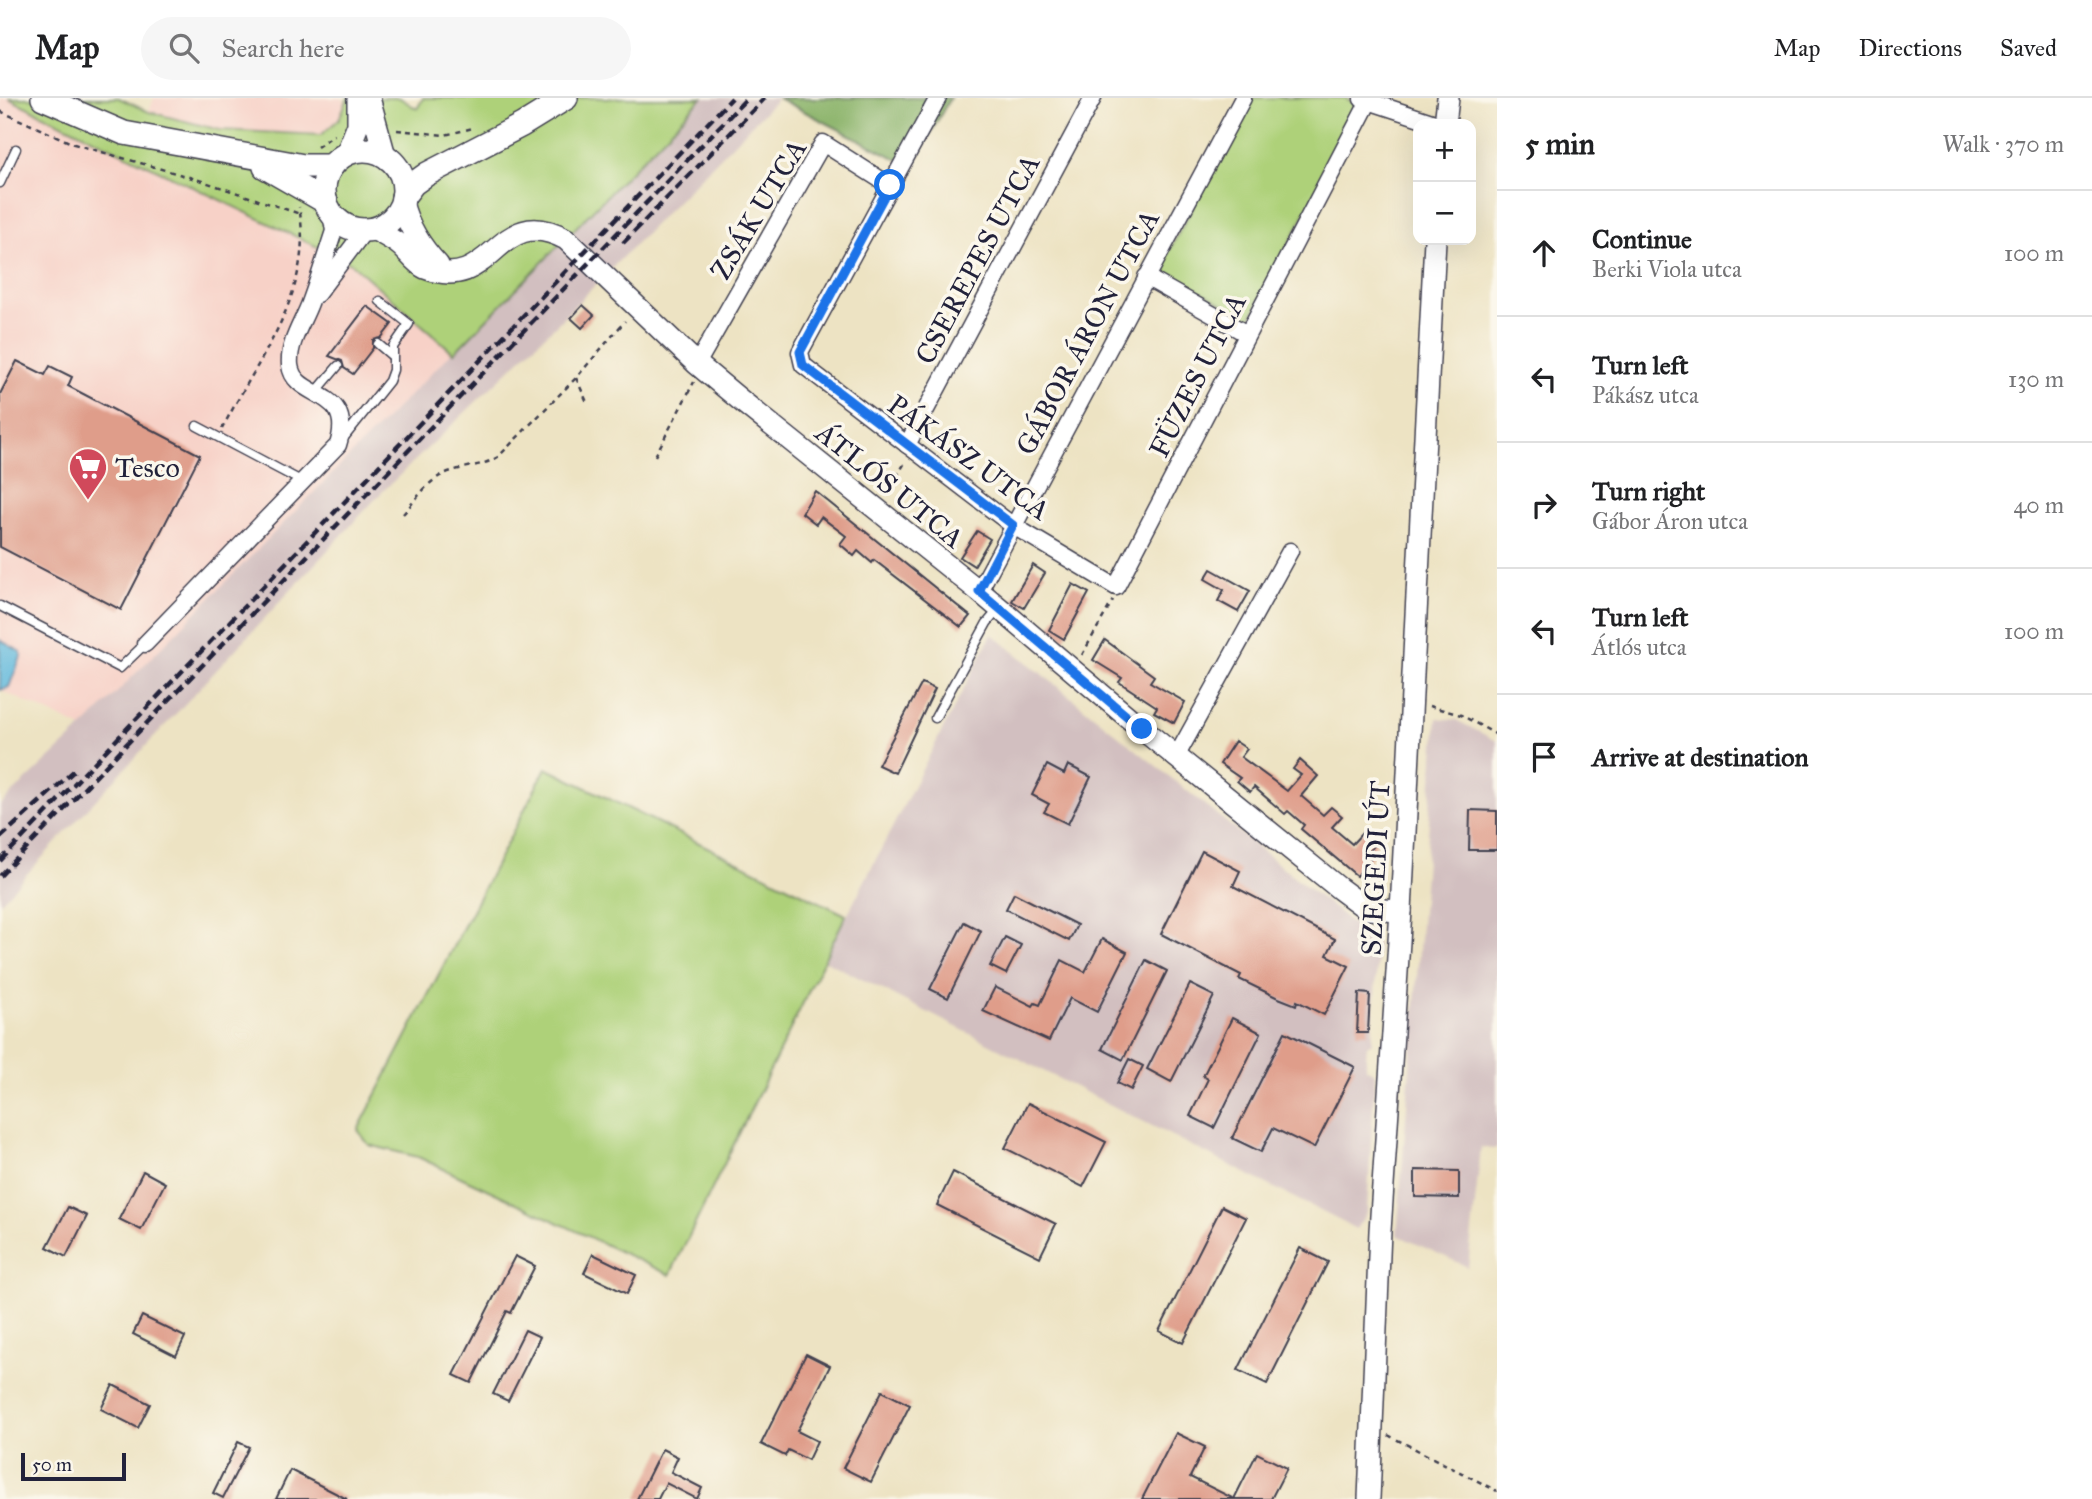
<!DOCTYPE html>
<html lang="en">
<head>
<meta charset="utf-8">
<style>
  body { margin:0; font-family:"IM FELL Great Primer",serif; background:#f6f6f6; color:#202124 }
  .controls { position:absolute; right:21px; top:21px; display:grid; overflow:hidden; border-radius:14px; box-shadow:0 7px 28px #0002 }
  .controls button { width:63px; height:63px; display:grid; place-items:center; padding:0; border:0; border-bottom:2px solid #e0e0e0; background:#fff; color:#202124; font:35px sans-serif }
  .scale { position:absolute; left:21px; bottom:18px; width:105px; box-sizing:border-box; padding-left:7px; border:4px solid #22223b; border-top:0; font-size:19px; line-height:24px; white-space:nowrap; color:#22223b; -webkit-text-stroke:5px #fbf7ec; paint-order:stroke }
  .stop { position:absolute; width:21px; height:21px; margin:-16px; border:5px solid #1a73e8; border-radius:50%; background:#fff }
  .stop.end { background:#1a73e8; border-color:#fff; box-shadow:0 2px 7px #0008 }
  .list { margin:0; padding:0; list-style:none }
  h2 { display:flex; justify-content:space-between; align-items:center; height:91px; margin:0; padding:0 28px; font-size:30px }
  h2 small { font-size:23px; font-weight:400; color:#757577 }
  .list li { display:grid; grid-template-columns:46px 1fr auto; gap:21px; align-items:center; box-sizing:border-box; height:126px; padding:0 28px; border-top:2px solid #e0e0e0 }
  .list b { display:block; font-size:26px; white-space:nowrap }
  .list p { margin:0; font-size:23px; white-space:nowrap; color:#757577 }
  .list em { font-size:23px; font-style:normal; color:#757577 }
  .icon { flex:none; width:38px; height:38px; fill:none; stroke:currentColor; stroke-width:2; stroke-linecap:round; stroke-linejoin:round }
  .map { position:relative; flex:none; width:1497px; height:1401px; overflow:hidden }
  header { display:flex; align-items:center; gap:42px; box-sizing:border-box; height:98px; padding:0 35px; background:#fff; border-bottom:2px solid #e0e0e0 }
  header strong { font-size:33px }
  nav { display:flex; gap:38px; margin-inline-start:auto; font-size:24px }
  .search { width:490px; height:63px; background:#f6f6f6; display:flex; align-items:center; gap:18px; box-sizing:border-box; padding:0 24px; border-radius:38px; color:#757577; font-size:26px }
  main { display:flex }
  aside { flex:1; background:#fff }
  .map>svg:first-child { display:block }
  .built { fill:#f7d1c7 }
  .industrial { fill:#d2bfc0 }
  .green { fill:#aed179; stroke:#687a5a; stroke-width:2 }
  .forest { fill:#8ab369; stroke:#566a52; stroke-width:2 }
  .water { fill:#5db7db; stroke:#406c8b; stroke-width:2 }
  .building { fill:#df9d8a }
  .lines { fill:none; stroke-linecap:round; stroke-linejoin:round }
  .lane-casing { stroke:#403f4f; stroke-width:11 }
  .street-casing { stroke:#403f4f; stroke-width:19 }
  .secondary-casing { stroke:#403f4f; stroke-width:24 }
  .primary-casing { stroke:#403f4f; stroke-width:26 }
  .path { stroke:#403f4f; stroke-width:2.5; stroke-dasharray:5 5; stroke-linecap:butt }
  .lane { stroke:#fff; stroke-width:8 }
  .street { stroke:#fff; stroke-width:16 }
  .secondary { stroke:#fff; stroke-width:21 }
  .primary { stroke:#fff; stroke-width:23 }
  .rail { stroke:#22223b; stroke-width:4.5; stroke-dasharray:10 5; stroke-linecap:butt }
  .route { stroke:#1a73e8; stroke-width:9 }
  .labels { text-anchor:middle; stroke-width:7; stroke-linejoin:round; paint-order:stroke }
  .street-label { font-size:28px; fill:#22223b; stroke:#fbf7ec }
  .poi-label { font-size:28px; fill:#22223b; stroke:#fbf7ec; text-anchor:start }
</style>
</head>
<body>
<header>
<strong>Map</strong>
<div class="search"><svg class="icon" aria-label="search" viewBox="0 0 24 24"><circle cx="10" cy="10" r="6"/><path d="M15 15l6 6"/></svg>Search here</div>
<nav><a>Map</a><a>Directions</a><a>Saved</a></nav>
</header>
<main>
<div class="map">
<svg width="1497" height="1401" viewBox="0 0 1497 1401">
  <rect width="100%" height="100%" fill="#fbf7ec"/>
  <filter id="ink" filterUnits="userSpaceOnUse"><feTurbulence type="fractalNoise" baseFrequency=".0143" numOctaves="2"/><feDisplacementMap in="SourceGraphic" scale="14" xChannelSelector="R" yChannelSelector="G"/><feConvolveMatrix kernelMatrix="1 2 1 2 8 2 1 2 1" color-interpolation-filters="sRGB"/></filter>
  <filter id="wash" filterUnits="userSpaceOnUse"><feTurbulence type="fractalNoise" baseFrequency=".00686" numOctaves="4" result="noise"/><feDisplacementMap in="SourceGraphic" scale="28" xChannelSelector="R" yChannelSelector="G"/><feGaussianBlur stdDeviation="1.57" result="paint"/><feColorMatrix in="noise" values="0 0 0 0 0 0 0 0 0 0 0 0 0 0 0 0 0 1.4 0 .05"/><feComposite in="paint" operator="in"/></filter>
  <g filter="url(#wash)">
    <rect width="100%" height="100%" fill="#ede3c3"/>
    <g class="built">
      <path d="M0,0h8l343,165 103,90 -372,375 -82,-38z"/>
      <path d="M154,0h187l5,4 -7,17 -18,16 -101,-5 -71,-18z"/>
    </g>
    <g class="industrial">
      <path d="M702,0h76l-221,226 -176,169 -381,410v-98l82,-77z"/>
      <path d="M992,536l386,310 -6,98 -5,3 -1,12v11l9,5 -8,139 -11,17 -532,-269z"/>
      <path d="M1437,620l19,2 41,21v407h-16l-13,119 -71,-32z"/>
    </g>
    <g class="green">
      <path d="M8,0h111l30,14 71,18 101,5 18,-16 9,-21h52l17,11 6,-11h279l-248,255 -103,-90z"/>
      <path d="M1251,0h94l16,8 -111,213 -84,-47 -4,-8z"/>
      <path d="M546,670l300,147 -176,360 -252,-118 -49,-12 -11,-15z"/>
    </g>
    <path class="forest" d="M778,0h172l-38,69z"/>
    <path class="water" d="M0,542l21,12v5l-12,30 -9,3z"/>
    <g id="blocks">
      <g class="building">
        <path d="M583,207l11,10 -12,13 -11,-10z"/>
        <path d="M367,208l25,18 -11,14 -8,2v8l-20,26 -9,-6 -2,-7 -13,-5z"/>
        <path d="M17,263l28,14 5,-9 22,11 -4,9 132,69 -79,155 -121,-63v-153z"/>
        <path d="M815,393l155,125 -9,11 -87,-67 -2,3 -14,-12 -4,5 -14,-12 6,-8 -25,-19 -5,7 -14,-11z"/>
        <path d="M977,433l13,8 -16,27 -14,-9z"/>
        <path d="M1033,467l12,8 -21,35 -12,-7z"/>
        <path d="M1211,471l39,22 -12,21 -20,-11 6,-11 -19,-11z"/>
        <path d="M1073,486l16,9 -25,46 -15,-9z"/>
        <path d="M1105,542l49,36 -4,6 35,20 -11,21 -20,-11 3,-5 -38,-25 3,-4 -29,-18z"/>
        <path d="M922,585l13,6 -40,84 -17,-8z"/>
        <path d="M1235,643l12,8 -6,8 46,34 14,-16 -8,-6 7,-9 18,16 -17,20 22,19 8,-8 11,9 -10,11 20,17 12,-13 13,11 -8,10 4,3 -16,21 -56,-47 3,-4 -16,-14 -3,3 -31,-27 -4,5 -13,-11 3,-3 -20,-14z"/>
        <path d="M1047,667l17,9 4,-9 23,12 -23,47 -24,-12 5,-8 -17,-9z"/>
        <path d="M1470,712l27,1v39h-28z"/>
        <path d="M1202,753l38,20 -7,15 102,53 -8,16 22,11 -25,49 -27,-14 -1,4 -20,-8 -37,-18 2,-4 -80,-41z"/>
        <path d="M1014,795l63,32 -8,16 -63,-32z"/>
        <path d="M964,824l17,9 -33,67 -18,-9z"/>
        <path d="M1005,839l16,8 -15,29 -16,-8z"/>
        <path d="M1102,841l25,13 -30,60 -27,-14 -21,43 -66,-30 12,-24 38,19 2,-3 5,2 22,-45 23,12z"/>
        <path d="M1146,862l21,11 -44,89 -21,-11z"/>
        <path d="M1190,886l24,12 -43,86 -24,-13z"/>
        <path d="M1359,895l11,1 -2,39h-11z"/>
        <path d="M1232,920l29,15 -47,95 -24,-12 18,-37 -5,-3z"/>
        <path d="M1285,934l70,35 -41,81 -41,-20 -12,24 -29,-14z"/>
        <path d="M1129,961l14,7 -12,24 -14,-7z"/>
        <path d="M1028,1005l78,39 -23,45 -78,-39z"/>
        <path d="M1415,1072l44,1v27l-44,-1z"/>
        <path d="M143,1073l22,12 -24,47 -22,-11z"/>
        <path d="M953,1074l103,52 -16,33 -103,-52z"/>
        <path d="M1222,1108l24,12 -63,125 -24,-12z"/>
        <path d="M68,1109l19,9 -21,41 -19,-10z"/>
        <path d="M1300,1150l28,14 -61,122 -29,-14z"/>
        <path d="M593,1156l43,21 -9,19 -43,-21z"/>
        <path d="M515,1158l20,10 -24,47 -4,-2 -36,72 -17,-8z"/>
        <path d="M142,1218l43,21 -9,19 -43,-22z"/>
        <path d="M525,1232l15,7 -32,64 -15,-7z"/>
        <path d="M806,1256l24,12 -33,65 20,10 -9,19 -20,-10 -3,6 -24,-12z"/>
        <path d="M113,1287l37,19 -12,24 -37,-19z"/>
        <path d="M882,1293l28,14 -39,77 -28,-14z"/>
        <path d="M1176,1335l29,14 -15,30 44,22 23,-46 30,15 -16,31h-129z"/>
        <path d="M238,1344l11,5 -26,51 -10,-5z"/>
        <path d="M662,1351l16,8 -7,15 31,16 -5,11 -31,-16 -8,16h-21z"/>
        <path d="M290,1372l57,29h-71z"/>
      </g>
    </g>
  </g>
  <g filter="url(#ink)">
    <use href="#blocks" fill-opacity="0" stroke="#403f4f" stroke-width="2"/>
    <g class="lines">
      <g class="lane-casing">
        <g id="lane">
          <path d="M0,85l16,-34"/>
          <path d="M378,246l14,12"/>
          <path d="M316,294l22,-26"/>
          <path d="M197,328l106,56"/>
          <path d="M342,342l47,-59 4,-11v-23l16,-23 -29,-23"/>
          <path d="M0,508l120,62 25,-24"/>
          <path d="M935,620l52,-95 12,-14"/>
        </g>
      </g>
      <g class="street-casing">
        <g id="street">
          <path d="M938,0l-138,254 3,13 209,160 104,62 252,-484"/>
          <path d="M1362,1l76,25"/>
          <path d="M1146,179l101,57"/>
          <path d="M317,196l48,-64"/>
          <path d="M697,266l126,-221 66,42"/>
          <path d="M907,347l186,-347"/>
          <path d="M979,493l264,-493"/>
          <path d="M145,546l193,-199c18,-58 -44,-44 -48,-80 -2,-22 13,-43 20,-62 9,-24 16,-48 24,-72l-3,-18"/>
          <path d="M1176,659l114,-206"/>
        </g>
      </g>
      <g class="secondary-casing">
        <g id="secondary">
          <path d="M369,0l16,58"/>
          <path d="M1445,26l3,-26"/>
          <path d="M346,57l12,-30v-27"/>
          <path d="M402,104c6,25 19,45 36,63"/>
          <path d="M374,131c9,6 19,10 27,17 8,7 15,18 24,22 70,27 71,-67 141,-29l131,125 47,39 235,188 163,138 198,160 27,20 34,2"/>
          <path d="M1369,1401l11,-268 21,-320 34,-671"/>
        </g>
      </g>
      <g class="primary-casing">
        <g id="primary">
          <path d="M43,0l81,35 180,33h28"/>
          <circle cx="364" cy="92" r="40"/>
          <path d="M265,69l61,35"/>
          <path d="M403,99l10,-13 14,-10 95,-49 44,-27"/>
        </g>
      </g>
      <g class="path">
        <path d="M0,13l74,33 122,35 104,35"/>
        <path d="M397,32l48,5 28,-7"/>
        <path d="M317,49l17,-12"/>
        <path d="M576,280l11,24"/>
        <path d="M222,331c37,-73 93,-136 77,-222"/>
        <path d="M655,358l39,-74"/>
        <path d="M886,396l20,-33"/>
        <path d="M403,416c13,-14 25,-34 43,-41 18,-7 35,-6 52,-16l78,-79 49,-57"/>
        <path d="M1082,557l31,-55"/>
        <path d="M1429,608l32,9 36,20"/>
        <path d="M1388,1337l109,56"/>
      </g>
      <use href="#lane" class="lane"/>
      <use href="#street" class="street"/>
      <use href="#secondary" class="secondary"/>
      <use href="#primary" class="primary"/>
      <g class="rail">
        <path d="M623,145l142,-145"/>
        <path d="M0,740l76,-69"/>
        <path d="M0,763l732,-763"/>
        <path d="M0,778l747,-778"/>
      </g>
    </g>
  </g>
  <g class="lines" filter="url(#ink)">
    <path class="route" d="M890,87l-90,167 3,13 210,160 -34,66 163,138"/>
  </g>
  <defs>
    <g id="supermarket-pin" transform="scale(2.0125)"><path d="M0 17L-7.5 6A9.5 9.5 0 1 1 7.5 6Z" fill="#d1495b" stroke="#fbf7ec"/><path d="M-6-5.5h2.5l.6 2H6L4.5 2H-2.5L-4.4-4H-6ZM-1.5 3.2a1.3 1.3 0 1 0 .1 0ZM3 3.2a1.3 1.3 0 1 0 .1 0Z" fill="#fff"/></g>
  </defs>
  <g fill-rule="evenodd">
    <use href="#supermarket-pin" x="88" y="369"/>
  </g>
  <g class="labels">
    <g class="street-label">
      <text transform="translate(758 111) rotate(-59)" y="10">ZSÁK UTCA</text>
      <text transform="translate(977 161) rotate(-62)" y="10">CSEREPES UTCA</text>
      <text transform="translate(1087 234) rotate(-62)" y="10">GÁBOR ÁRON UTCA</text>
      <text transform="translate(1197 277) rotate(-63)" y="10">FÜZES UTCA</text>
      <text transform="translate(969 359) rotate(36)" y="10">PÁKÁSZ UTCA</text>
      <text transform="translate(890 387) rotate(39)" y="10">ÁTLÓS UTCA</text>
      <text transform="translate(1375 770) rotate(-87)" y="10">SZEGEDI ÚT</text>
    </g>
    <g class="poi-label">
      <text x="115" y="379">Tesco</text>
    </g>
  </g>
</svg>
<div class="controls">
<button>+</button>
<button>−</button>
</div>
<div class="scale">50 m</div>
<div class="stop" style="left:890px;top:87px"></div>
<div class="stop end" style="left:1142px;top:631px"></div>
</div>
<aside>
<h2>5 min<small>Walk · 370 m</small></h2>
<ul class="list">
<li><svg class="icon" aria-label="ahead" viewBox="0 0 24 24"><path d="M12 20V5M6 11l6-6 6 6"/></svg><div><b>Continue</b><p>Berki Viola utca</p></div><em>100 m</em></li>
<li><svg class="icon" aria-label="left" viewBox="0 0 24 24"><path d="M17 20v-9H6M10 6l-5 5 5 5"/></svg><div><b>Turn left</b><p>Pákász utca</p></div><em>130 m</em></li>
<li><svg class="icon" aria-label="right" viewBox="0 0 24 24"><path d="M7 20v-9h11M14 6l5 5-5 5"/></svg><div><b>Turn right</b><p>Gábor Áron utca</p></div><em>40 m</em></li>
<li><svg class="icon" aria-label="left" viewBox="0 0 24 24"><path d="M17 20v-9H6M10 6l-5 5 5 5"/></svg><div><b>Turn left</b><p>Átlós utca</p></div><em>100 m</em></li>
<li><svg class="icon" aria-label="arrive" viewBox="0 0 24 24"><path d="M6 21V4h12l-3 4 3 4H6"/></svg><div><b>Arrive at destination</b></div></li>
</ul>
</aside>
</main>
</body>
</html>
